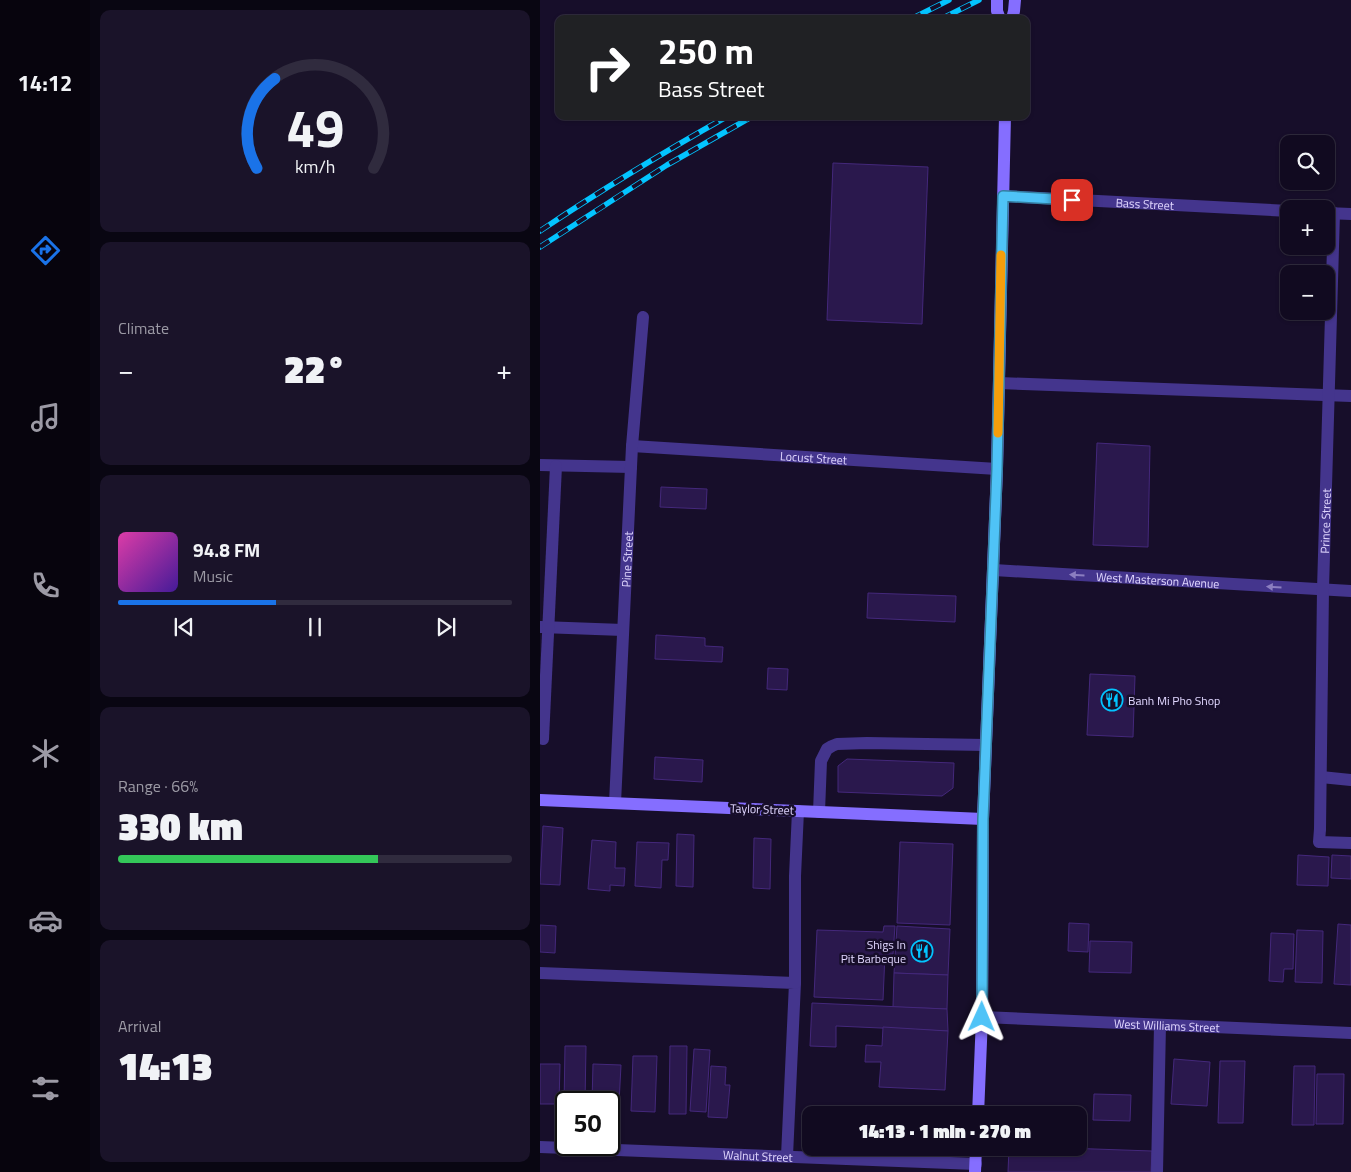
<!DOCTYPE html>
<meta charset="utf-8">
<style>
body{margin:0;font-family:"Titillium Web",sans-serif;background:#1a1329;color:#f1f3f6;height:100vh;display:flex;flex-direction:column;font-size:19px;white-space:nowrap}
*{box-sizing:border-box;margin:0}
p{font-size:16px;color:#9c9aa5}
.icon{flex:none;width:28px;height:28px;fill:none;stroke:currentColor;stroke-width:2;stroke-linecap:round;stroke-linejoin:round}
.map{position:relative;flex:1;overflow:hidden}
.drawer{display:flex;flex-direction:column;gap:10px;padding:10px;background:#090612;width:450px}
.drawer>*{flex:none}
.hud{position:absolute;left:15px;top:15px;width:475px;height:105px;border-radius:10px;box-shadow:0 1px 4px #0004,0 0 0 1px #302b3e;background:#202124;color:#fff;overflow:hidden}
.fabs{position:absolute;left:740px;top:135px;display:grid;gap:10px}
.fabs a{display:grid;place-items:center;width:55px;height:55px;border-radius:10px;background:#110a20;box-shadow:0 1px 4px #0004,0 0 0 1px #302b3e;font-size:25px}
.speed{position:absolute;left:15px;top:1091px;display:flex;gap:10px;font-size:25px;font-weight:700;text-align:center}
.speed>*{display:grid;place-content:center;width:65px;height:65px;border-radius:50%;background:#110a20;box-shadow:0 1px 4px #0004,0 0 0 1px #302b3e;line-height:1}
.speed .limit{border:2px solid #111;border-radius:8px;background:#fff;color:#111}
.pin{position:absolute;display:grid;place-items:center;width:42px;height:42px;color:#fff;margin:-21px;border-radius:10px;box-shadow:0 2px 8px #0006}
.me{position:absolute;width:55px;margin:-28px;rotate:1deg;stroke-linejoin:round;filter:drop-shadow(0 0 4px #0008)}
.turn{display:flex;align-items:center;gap:18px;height:105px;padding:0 20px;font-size:22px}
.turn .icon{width:65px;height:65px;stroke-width:2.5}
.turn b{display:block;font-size:35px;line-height:42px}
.big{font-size:38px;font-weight:800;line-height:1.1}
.drawer .widget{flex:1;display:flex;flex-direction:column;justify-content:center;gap:8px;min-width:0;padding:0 18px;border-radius:10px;background:#1a1329}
.drawer .dial{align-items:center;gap:0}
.dial svg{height:130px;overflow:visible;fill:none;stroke:#302b3e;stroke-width:7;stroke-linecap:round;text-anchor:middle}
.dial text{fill:#f1f3f6;stroke:none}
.song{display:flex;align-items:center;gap:15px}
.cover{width:60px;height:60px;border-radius:8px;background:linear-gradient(135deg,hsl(320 70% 55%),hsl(260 70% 35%))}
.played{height:5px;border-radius:2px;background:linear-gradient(90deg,#1a73e8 40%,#302b3e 40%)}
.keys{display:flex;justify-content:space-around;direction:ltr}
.heat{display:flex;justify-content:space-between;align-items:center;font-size:28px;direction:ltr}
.charge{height:8px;border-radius:4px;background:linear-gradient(90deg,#34c759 66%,#302b3e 0)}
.trip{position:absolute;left:262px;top:1106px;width:285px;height:50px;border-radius:10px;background:#110a20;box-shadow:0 1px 4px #0004,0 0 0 1px #302b3e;font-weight:800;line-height:50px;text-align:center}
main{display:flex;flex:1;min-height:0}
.dock{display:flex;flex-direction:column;width:90px;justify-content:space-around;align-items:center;background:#07040d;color:#9c9aa5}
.dock .icon{width:35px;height:35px}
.dock .active{color:#1a73e8}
.dock b{font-size:22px;color:#f1f3f6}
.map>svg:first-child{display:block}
</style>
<main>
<nav class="dock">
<b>14:12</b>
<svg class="icon active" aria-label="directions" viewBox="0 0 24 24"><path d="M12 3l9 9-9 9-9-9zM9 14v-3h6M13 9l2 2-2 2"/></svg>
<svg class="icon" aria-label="music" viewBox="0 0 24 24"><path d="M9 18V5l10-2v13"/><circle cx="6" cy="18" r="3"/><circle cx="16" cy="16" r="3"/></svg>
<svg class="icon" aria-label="phone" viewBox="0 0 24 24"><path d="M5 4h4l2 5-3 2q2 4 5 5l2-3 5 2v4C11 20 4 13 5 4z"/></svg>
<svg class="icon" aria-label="climate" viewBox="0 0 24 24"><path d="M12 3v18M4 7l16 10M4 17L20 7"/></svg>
<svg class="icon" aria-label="car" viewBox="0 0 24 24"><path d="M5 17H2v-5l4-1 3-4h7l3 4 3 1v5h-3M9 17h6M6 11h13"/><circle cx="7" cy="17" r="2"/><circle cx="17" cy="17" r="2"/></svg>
<svg class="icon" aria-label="filters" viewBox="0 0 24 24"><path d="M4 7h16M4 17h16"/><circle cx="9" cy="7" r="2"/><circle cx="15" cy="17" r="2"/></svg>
</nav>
<section class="drawer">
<div class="widget dial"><svg viewBox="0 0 100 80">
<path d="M14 69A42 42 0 1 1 86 69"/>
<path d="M14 69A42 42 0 0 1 25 14" stroke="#1a73e8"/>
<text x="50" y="56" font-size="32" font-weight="700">49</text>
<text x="50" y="72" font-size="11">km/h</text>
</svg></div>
<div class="widget"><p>Climate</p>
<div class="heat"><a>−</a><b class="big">22°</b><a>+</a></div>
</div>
<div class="widget">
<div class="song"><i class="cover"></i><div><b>94.8 FM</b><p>Music</p></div></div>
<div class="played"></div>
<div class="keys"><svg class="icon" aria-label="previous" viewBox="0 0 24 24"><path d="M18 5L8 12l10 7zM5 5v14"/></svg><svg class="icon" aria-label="pause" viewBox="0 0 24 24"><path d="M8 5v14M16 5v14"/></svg><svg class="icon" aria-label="next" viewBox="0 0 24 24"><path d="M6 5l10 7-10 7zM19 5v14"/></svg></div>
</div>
<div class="widget"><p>Range · 66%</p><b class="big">330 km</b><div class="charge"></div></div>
<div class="widget"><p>Arrival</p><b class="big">14:13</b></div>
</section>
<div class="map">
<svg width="811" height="1172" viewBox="0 0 811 1172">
<rect width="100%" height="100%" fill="#170e2a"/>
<!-- building -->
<g fill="#2a184d" stroke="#44287b">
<polygon points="293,163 388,167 382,324 287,320"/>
<polygon points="557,443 610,446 608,547 553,545"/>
<polygon points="121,487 167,489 166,509 120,507"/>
<polygon points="328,593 416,596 415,622 327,618"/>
<polygon points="116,635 165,638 165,646 183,647 182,662 115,659"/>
<polygon points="228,668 248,669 247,690 227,689"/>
<polygon points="550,674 595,676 593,737 547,735"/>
<polygon points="115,757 163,760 162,782 114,779"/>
<polygon points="307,759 414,763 413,788 402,796 298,792 298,766"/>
<polygon points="3,826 23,828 20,885 0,884"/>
<polygon points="137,834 154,835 153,887 136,886"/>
<polygon points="214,838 231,839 230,889 213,888"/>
<polygon points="52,840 76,842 75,868 85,868 84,886 70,885 70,891 48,889"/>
<polygon points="97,842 129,843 128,860 122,860 121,888 95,886"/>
<polygon points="360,842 413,844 410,925 357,923"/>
<polygon points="758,855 789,857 788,886 757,885"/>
<polygon points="792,855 811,856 811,879 791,878"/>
<polygon points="529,923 549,924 548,952 528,951"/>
<polygon points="798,924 811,925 811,985 794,984"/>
<polygon points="0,925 16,926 15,953 0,952"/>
<polygon points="344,926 355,926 353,954 345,954 343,1000 274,997 277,930 343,932"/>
<polygon points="357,926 410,929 408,975 354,973"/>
<polygon points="757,930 783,931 782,983 755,982"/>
<polygon points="731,933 754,934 753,969 744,969 743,982 729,981"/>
<polygon points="550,941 592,942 591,973 549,972"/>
<polygon points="354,973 408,975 407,1009 353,1007"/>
<polygon points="272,1003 407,1009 408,1031 296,1026 296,1047 270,1046"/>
<polygon points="343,1027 408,1031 405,1090 339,1087 341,1062 325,1062 326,1045 342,1046"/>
<polygon points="25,1046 46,1046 45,1102 26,1102 26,1106 24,1106"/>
<polygon points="130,1046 147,1046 146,1114 129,1114"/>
<polygon points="154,1049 170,1050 166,1112 150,1111"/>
<polygon points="93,1056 117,1056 115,1112 91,1111"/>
<polygon points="634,1059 670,1062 667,1106 631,1104"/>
<polygon points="680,1061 705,1061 703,1123 678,1123"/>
<polygon points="0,1064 20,1064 19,1104 0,1104"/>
<polygon points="53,1064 81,1065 79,1103 52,1102"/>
<polygon points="171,1066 186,1067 185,1085 190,1085 187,1118 168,1117"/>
<polygon points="754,1066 775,1066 774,1125 752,1125"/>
<polygon points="777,1074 804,1074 803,1124 776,1124"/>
<polygon points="554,1094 591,1095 590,1121 553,1120"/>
<polygon points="469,1148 526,1148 612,1151 611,1172 468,1172"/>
</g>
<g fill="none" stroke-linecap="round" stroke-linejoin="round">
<!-- lane -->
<g stroke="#44358d" stroke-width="12">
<polyline points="459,383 811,396"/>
<polyline points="0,465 91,467"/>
<polyline points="1,627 83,630"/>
<polyline points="3,739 16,466"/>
<polyline points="781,777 811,780"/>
<polyline points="279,812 281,761 287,749 292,746 297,744 327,743 446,745"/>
<polyline points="780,829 779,842 811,843"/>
<polyline points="0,973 255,983 247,1156"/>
<polyline points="255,983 255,876 258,811"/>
<polyline points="617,1172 620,1025"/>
</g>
<!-- street -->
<g stroke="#44358d" stroke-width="12">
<path id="s1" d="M 463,196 L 749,211"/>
<polyline points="786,213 811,214"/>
<path id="s2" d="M 92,446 L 457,469"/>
<path id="s3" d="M 454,570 L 811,591"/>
<path id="s4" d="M 75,803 L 92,446 L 103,317"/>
<path id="s5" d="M 780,829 L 783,589 L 794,213"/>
<path id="s6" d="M 442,1017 L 811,1033"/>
<path id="s7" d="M 0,1147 L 436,1164"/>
</g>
<!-- secondary -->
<g stroke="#856eff" stroke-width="12">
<polyline points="457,0 457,11 460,19"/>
<polyline points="472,19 474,11 475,0"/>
<polyline points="0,800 443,819"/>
<polyline points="438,1115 442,1017 443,819 457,469 465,116"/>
<polyline points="435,1172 436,1148"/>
</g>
<!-- rail casing -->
<g stroke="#03c4ff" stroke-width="5.5">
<g id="rail">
<polyline points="371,19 409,0"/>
<polyline points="401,19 439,0"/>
<path d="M 0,231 C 61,190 124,152 188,116"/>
<polyline points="0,247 127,165 213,116"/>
</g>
</g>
<!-- rail -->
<use href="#rail" stroke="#170e2a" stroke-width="4" stroke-dasharray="11" stroke-linecap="butt"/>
</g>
<!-- one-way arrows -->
<defs><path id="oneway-solid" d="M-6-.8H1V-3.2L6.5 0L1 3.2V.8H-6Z" transform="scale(1.25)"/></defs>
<g fill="#8b7ec0">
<use href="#oneway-solid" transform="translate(537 575) rotate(-177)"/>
<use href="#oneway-solid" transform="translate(734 587) rotate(-177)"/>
</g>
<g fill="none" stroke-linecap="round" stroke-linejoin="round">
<!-- route casing -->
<g stroke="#337fa1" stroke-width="12">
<polyline id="route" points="442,1017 443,819 457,469 463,196 532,200"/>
</g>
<!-- route -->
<use href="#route" stroke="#4fc3f7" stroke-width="9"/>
<!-- slow -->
<polyline stroke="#f59e0b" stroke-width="9" points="458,433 461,255"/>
</g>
<!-- icons -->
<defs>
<g id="restaurant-ring" transform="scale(1.125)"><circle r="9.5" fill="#170e2a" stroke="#03c4ff" stroke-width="1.5"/><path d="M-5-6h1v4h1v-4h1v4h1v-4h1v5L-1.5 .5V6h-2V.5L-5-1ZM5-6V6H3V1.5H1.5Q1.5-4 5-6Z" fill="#03c4ff"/></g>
</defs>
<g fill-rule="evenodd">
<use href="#restaurant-ring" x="572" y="700"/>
<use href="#restaurant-ring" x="382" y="951"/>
</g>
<g text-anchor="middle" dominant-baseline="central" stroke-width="5" stroke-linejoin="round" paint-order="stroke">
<!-- street labels -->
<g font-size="12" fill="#e1d7ff" stroke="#170e2a">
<text stroke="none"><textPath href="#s1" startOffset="142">Bass Street</textPath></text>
<text stroke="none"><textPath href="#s2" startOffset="182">Locust Street</textPath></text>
<text stroke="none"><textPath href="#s5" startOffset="308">Prince Street</textPath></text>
<text stroke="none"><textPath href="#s4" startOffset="244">Pine Street</textPath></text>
<text stroke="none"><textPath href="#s3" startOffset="164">West Masterson Avenue</textPath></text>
<text transform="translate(222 809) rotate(2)">Taylor Street</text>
<text stroke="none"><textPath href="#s6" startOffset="185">West Williams Street</textPath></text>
<text stroke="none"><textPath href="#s7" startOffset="218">Walnut Street</textPath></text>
</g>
<!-- poi labels -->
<g font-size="12" fill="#e1d7ff" stroke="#170e2a" text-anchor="start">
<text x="588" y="700">Banh Mi Pho Shop</text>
<text x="366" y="944" text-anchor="end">Shigs In<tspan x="366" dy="14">Pit Barbeque</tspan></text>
</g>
</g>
</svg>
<div class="fabs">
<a><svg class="icon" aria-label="search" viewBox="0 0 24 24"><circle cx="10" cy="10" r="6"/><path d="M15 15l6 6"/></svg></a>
<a>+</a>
<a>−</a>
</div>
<div class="speed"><div class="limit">50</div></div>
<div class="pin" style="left:532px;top:200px;background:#d93025"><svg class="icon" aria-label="arrive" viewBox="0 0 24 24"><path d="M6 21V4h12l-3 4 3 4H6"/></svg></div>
<svg class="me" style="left:442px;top:1017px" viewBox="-20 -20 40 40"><path d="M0-17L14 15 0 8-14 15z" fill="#4fc3f7" stroke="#fff" stroke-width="4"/></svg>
<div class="trip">14:13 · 1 min · 270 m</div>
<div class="hud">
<div class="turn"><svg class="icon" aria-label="right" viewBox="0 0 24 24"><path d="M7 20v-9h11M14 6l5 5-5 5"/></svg><div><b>250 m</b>Bass Street</div></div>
</div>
</div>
</main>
